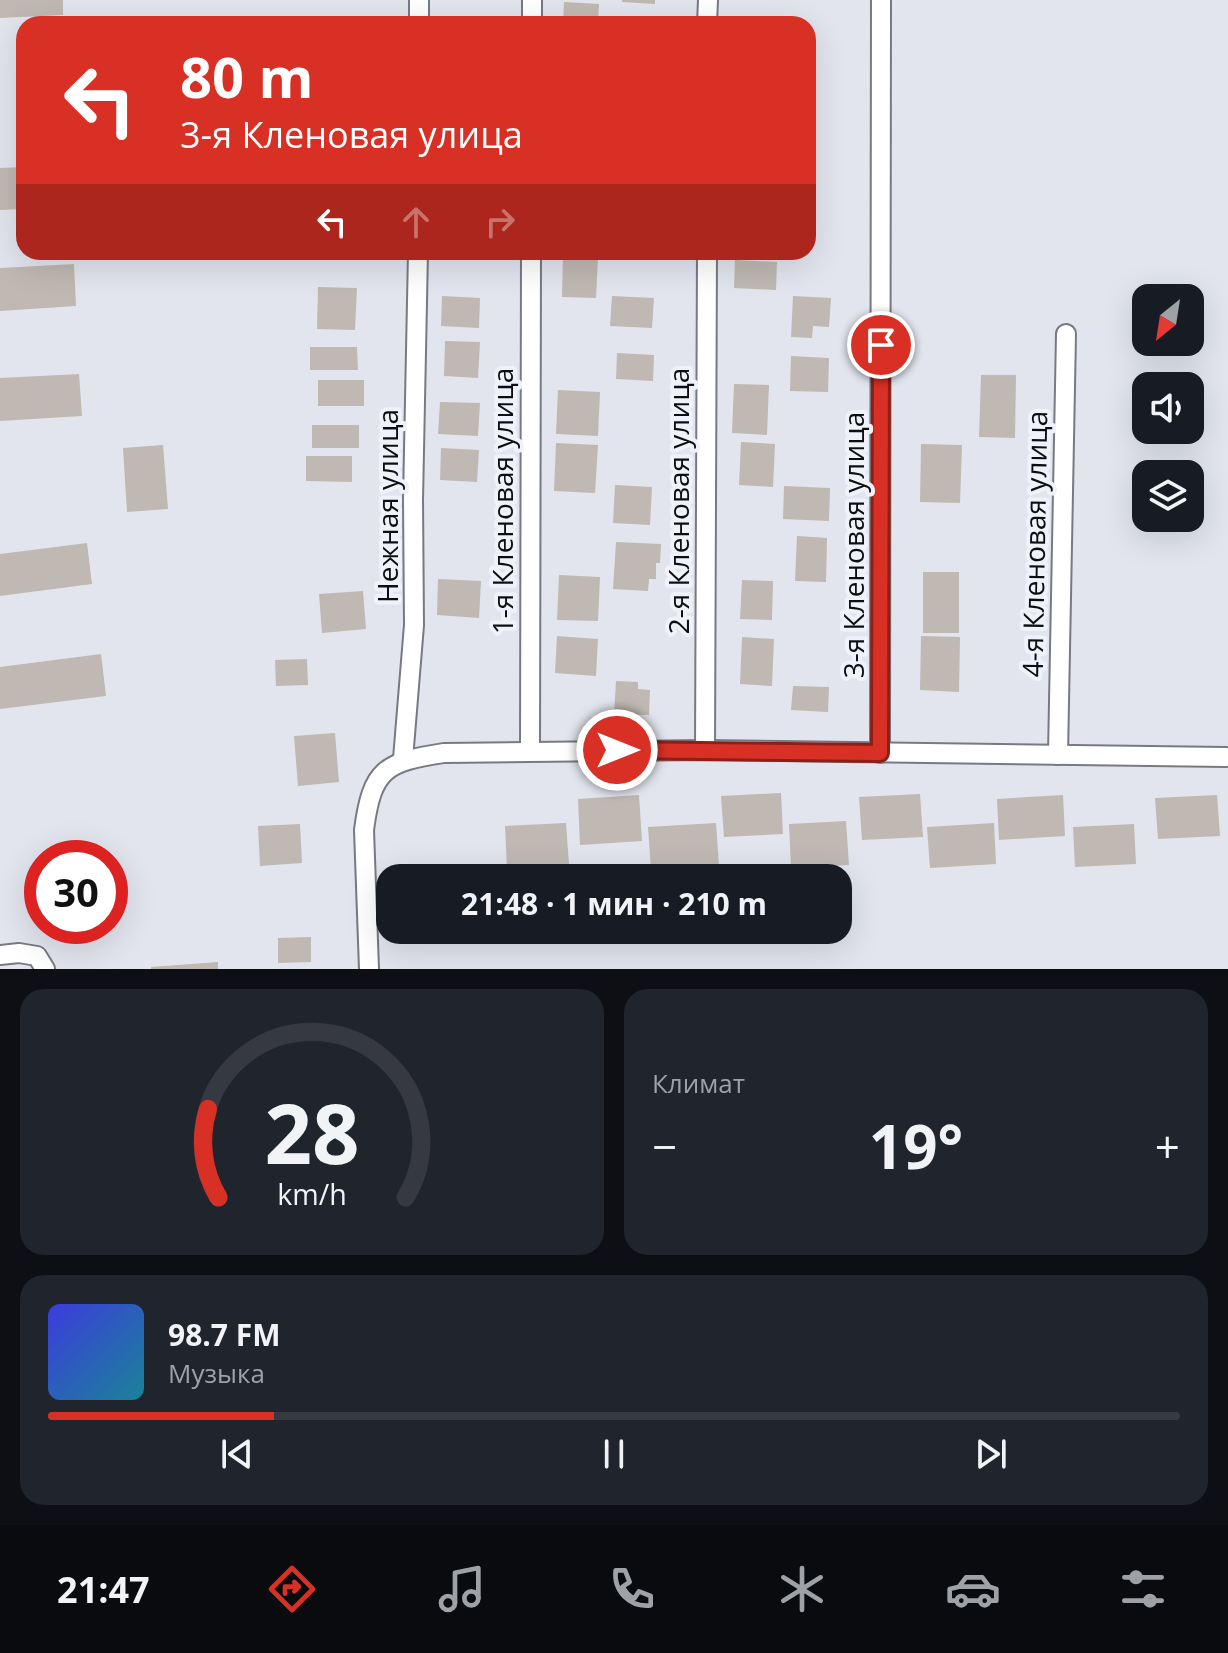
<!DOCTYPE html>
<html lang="ru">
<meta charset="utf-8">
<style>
body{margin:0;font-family:"Open Sans",sans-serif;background:#20242c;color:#f1f3f6;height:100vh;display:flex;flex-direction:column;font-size:30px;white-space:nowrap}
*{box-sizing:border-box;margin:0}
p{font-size:26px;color:#9ea1a6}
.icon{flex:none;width:44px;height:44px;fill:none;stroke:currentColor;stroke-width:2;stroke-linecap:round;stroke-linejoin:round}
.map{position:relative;height:969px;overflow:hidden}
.side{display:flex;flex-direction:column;gap:20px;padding:20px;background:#0d0f14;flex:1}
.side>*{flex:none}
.top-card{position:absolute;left:16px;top:16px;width:800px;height:244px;border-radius:24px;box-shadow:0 8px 32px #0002;background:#d93025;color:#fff;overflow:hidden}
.needle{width:52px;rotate:210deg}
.controls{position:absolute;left:1132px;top:284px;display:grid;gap:16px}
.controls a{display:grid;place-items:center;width:72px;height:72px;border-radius:16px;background:#171b24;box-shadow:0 8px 32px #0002;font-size:40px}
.speed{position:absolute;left:24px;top:840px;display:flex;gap:16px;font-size:40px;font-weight:700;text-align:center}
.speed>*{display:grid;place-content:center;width:104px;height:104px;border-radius:50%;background:#171b24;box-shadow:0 8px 32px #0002;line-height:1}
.speed .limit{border:12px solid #d22;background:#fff;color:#111}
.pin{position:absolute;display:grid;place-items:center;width:68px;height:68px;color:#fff;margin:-34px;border:4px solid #fff;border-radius:50%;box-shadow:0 2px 8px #0007}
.me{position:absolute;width:88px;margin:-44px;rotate:90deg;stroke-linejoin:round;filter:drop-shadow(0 0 6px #0008)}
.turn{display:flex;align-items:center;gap:28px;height:168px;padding:0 32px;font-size:36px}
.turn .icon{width:104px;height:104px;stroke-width:2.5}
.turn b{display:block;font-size:56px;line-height:68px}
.lanes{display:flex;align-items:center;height:76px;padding:0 32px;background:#0003;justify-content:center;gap:40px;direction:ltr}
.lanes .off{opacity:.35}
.big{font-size:60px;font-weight:700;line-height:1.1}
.side .tile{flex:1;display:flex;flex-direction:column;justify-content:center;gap:12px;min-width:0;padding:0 28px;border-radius:24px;background:#20242c}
.side .dial{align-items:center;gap:0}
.dial svg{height:208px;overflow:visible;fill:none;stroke:#363941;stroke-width:7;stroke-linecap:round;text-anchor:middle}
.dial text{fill:#f1f3f6;stroke:none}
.song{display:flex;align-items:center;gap:24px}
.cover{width:96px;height:96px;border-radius:12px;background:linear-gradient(135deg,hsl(240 70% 55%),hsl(190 70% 35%))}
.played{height:8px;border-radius:4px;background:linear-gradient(90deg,#d93025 20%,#363941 20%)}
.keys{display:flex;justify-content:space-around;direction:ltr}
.heat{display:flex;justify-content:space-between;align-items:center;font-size:44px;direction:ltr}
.side .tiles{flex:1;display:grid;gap:20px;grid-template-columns:1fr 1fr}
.tile:last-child{grid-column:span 2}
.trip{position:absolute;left:376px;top:864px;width:476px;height:80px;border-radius:24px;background:#171b24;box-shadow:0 8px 32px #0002;font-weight:700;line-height:80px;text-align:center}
.tab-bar{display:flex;height:128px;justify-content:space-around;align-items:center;background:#090b0e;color:#9ea1a6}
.tab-bar .icon{width:56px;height:56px}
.tab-bar .on{color:#d93025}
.tab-bar b{font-size:36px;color:#f1f3f6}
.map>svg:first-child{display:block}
</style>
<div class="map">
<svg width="1228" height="969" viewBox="0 0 1228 969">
<rect width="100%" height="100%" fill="#e2e5ee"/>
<!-- building -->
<g fill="#c0b8b2">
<polygon points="0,0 63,0 63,15 0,18"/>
<polygon points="622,0 655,0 655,4 622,2"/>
<polygon points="564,2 599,4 598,24 563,24"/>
<polygon points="24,167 24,209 0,210 0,168"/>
<polygon points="563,256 598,258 596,298 562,297"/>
<polygon points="735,260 777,262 776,290 734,288"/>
<polygon points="74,264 76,306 0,311 0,268"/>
<polygon points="318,287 357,288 355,330 317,329"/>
<polygon points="442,296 480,298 479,328 441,326"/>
<polygon points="612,296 654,298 652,328 610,326"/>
<polygon points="793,296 831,298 829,327 813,326 812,338 791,337"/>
<polygon points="445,341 480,342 478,378 444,376"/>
<polygon points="310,347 357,347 358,370 310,370"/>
<polygon points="617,353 654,355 653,381 616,379"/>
<polygon points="791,356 829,358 828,392 790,391"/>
<polygon points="79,374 82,416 0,421 0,378"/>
<polygon points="981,375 1016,375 1015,438 979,437"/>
<rect x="318" y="380" width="46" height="26"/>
<polygon points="734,384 769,385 767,435 732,433"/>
<polygon points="558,390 600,392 598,436 556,434"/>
<polygon points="440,402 480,403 478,436 438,434"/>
<rect x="312" y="425" width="47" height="23"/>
<polygon points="741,442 775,444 773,487 739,485"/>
<polygon points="556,443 598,445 595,493 554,491"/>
<polygon points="921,444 962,445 960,503 920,502"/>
<polygon points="163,445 168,509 127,512 123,448"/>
<polygon points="441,448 479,450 477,482 440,480"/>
<polygon points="306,456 352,456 352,482 306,481"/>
<polygon points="615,485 652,487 650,525 613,523"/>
<polygon points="784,486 830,488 829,521 783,519"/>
<polygon points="797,536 827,538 826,582 795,581"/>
<polygon points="616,542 661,544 660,563 656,563 656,579 649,579 648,591 613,589"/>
<polygon points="87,543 92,584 0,596 0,554"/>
<rect x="923" y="572" width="36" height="61"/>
<polygon points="559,575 600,577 598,621 557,620"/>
<polygon points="438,579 481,581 479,618 437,615"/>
<polygon points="742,580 773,581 772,620 740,619"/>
<polygon points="363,591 366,629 322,633 319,594"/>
<polygon points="557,636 598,639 596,676 555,673"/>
<polygon points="921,636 960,637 959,692 920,690"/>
<polygon points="742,637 774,639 772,686 740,684"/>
<polygon points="101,654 106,696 0,709 0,667"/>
<polygon points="307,659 308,685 276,686 275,660"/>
<polygon points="616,681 638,682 638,689 650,690 649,715 614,714"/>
<polygon points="793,686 829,687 828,712 791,710"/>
<polygon points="335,733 339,782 298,786 294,736"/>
<polygon points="781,793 783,834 724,837 721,796"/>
<polygon points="920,794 923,837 862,840 859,797"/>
<polygon points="639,795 642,841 580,845 578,799"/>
<polygon points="1063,795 1065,836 999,840 997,799"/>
<polygon points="1217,795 1220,836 1158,839 1155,798"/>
<polygon points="846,821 849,865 791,868 789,824"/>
<polygon points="566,823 569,865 507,869 505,826"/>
<polygon points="716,823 719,866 651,870 648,827"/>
<polygon points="994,823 996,864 930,868 927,827"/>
<polygon points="300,824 302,863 260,866 258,826"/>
<polygon points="1134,824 1136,864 1075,867 1073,827"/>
<polygon points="311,937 311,962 278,963 278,938"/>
<polygon points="218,962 218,969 151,969 151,967"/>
</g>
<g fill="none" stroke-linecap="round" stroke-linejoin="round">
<!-- minor casing -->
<g stroke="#787a83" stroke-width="22">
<g id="minor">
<polyline points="419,0 419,24"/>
<polyline points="532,24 532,0"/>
<polyline points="707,24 708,0"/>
<polyline points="705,750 707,252"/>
<polyline points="530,751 531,252"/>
<polyline points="880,753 881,0"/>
<polyline points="1058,755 1066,334"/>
<polyline points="403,759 414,625 413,500 418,252"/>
<polyline points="0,955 19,953 37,956 45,969"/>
<path d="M 369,969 L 364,830 C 372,769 385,762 444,753 L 705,750 L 1226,757"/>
</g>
</g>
<!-- minor -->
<use href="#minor" stroke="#fff" stroke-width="18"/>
</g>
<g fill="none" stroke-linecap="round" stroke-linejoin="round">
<!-- route casing -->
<g stroke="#8d1f18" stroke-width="20">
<polyline id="route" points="617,750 880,753 881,345"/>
</g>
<!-- route -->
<use href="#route" stroke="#d93025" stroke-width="14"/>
</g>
<g text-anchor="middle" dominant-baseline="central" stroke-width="8" stroke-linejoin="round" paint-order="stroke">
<!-- street labels -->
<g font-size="28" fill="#0e0e11" stroke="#eff2fb">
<text transform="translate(502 501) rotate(-90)">1-я Кленовая улица</text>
<text transform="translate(678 501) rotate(-90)">2-я Кленовая улица</text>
<text transform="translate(387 506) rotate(-90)">Нежная улица</text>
<text transform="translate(1034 544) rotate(-89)">4-я Кленовая улица</text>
<text transform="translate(853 545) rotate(-90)">3-я Кленовая улица</text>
</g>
</g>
</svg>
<div class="controls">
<a><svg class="needle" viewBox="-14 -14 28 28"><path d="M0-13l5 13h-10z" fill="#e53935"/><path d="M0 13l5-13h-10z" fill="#9ea1a6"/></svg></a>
<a><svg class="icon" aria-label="sound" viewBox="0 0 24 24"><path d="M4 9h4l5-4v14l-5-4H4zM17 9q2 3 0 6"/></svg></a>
<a><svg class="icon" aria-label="layers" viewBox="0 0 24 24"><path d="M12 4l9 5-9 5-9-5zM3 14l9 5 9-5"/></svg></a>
</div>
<div class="speed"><div class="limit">30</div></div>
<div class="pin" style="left:881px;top:345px;background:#d93025"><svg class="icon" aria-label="arrive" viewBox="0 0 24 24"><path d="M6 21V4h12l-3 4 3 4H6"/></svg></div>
<svg class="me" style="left:617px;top:750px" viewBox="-20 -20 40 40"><circle r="17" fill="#d93025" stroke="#fff" stroke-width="3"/><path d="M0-11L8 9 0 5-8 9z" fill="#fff"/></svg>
<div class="trip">21:48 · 1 мин · 210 m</div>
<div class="top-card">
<div class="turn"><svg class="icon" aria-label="left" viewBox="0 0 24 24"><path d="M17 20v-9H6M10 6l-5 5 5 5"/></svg><div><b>80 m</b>3-я Кленовая улица</div></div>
<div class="lanes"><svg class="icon" aria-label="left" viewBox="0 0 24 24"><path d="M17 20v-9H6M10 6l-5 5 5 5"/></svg><svg class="icon off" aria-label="ahead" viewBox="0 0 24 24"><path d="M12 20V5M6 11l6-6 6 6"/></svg><svg class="icon off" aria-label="right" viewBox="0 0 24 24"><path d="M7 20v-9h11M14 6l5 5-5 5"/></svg></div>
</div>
</div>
<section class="side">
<div class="tiles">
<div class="tile dial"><svg viewBox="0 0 100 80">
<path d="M14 69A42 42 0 1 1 86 69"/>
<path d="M14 69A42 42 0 0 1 10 35" stroke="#d93025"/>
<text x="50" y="56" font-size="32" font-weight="700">28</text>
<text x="50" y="72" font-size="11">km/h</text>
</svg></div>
<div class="tile"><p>Климат</p>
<div class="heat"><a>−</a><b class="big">19°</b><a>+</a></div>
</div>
<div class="tile">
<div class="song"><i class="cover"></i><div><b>98.7 FM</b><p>Музыка</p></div></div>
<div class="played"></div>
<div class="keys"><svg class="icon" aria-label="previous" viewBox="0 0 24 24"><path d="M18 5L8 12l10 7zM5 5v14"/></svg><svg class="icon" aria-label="pause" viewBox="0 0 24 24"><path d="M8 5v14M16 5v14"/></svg><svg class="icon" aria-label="next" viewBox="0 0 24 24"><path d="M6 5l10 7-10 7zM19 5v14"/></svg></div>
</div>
</div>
</section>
<nav class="tab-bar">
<b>21:47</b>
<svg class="icon on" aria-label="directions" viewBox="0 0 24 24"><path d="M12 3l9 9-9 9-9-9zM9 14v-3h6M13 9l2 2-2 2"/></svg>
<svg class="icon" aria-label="music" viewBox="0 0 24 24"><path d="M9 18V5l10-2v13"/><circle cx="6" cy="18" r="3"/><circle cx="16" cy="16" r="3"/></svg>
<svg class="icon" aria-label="phone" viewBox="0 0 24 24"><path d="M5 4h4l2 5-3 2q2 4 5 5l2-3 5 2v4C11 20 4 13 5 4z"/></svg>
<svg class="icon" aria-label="climate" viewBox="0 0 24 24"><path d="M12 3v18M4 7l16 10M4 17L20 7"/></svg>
<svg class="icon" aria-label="car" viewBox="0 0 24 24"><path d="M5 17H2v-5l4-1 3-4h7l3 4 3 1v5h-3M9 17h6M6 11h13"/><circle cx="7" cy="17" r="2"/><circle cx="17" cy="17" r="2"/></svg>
<svg class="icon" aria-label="filters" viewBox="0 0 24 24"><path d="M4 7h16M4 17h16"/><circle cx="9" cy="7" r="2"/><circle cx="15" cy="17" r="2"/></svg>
</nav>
